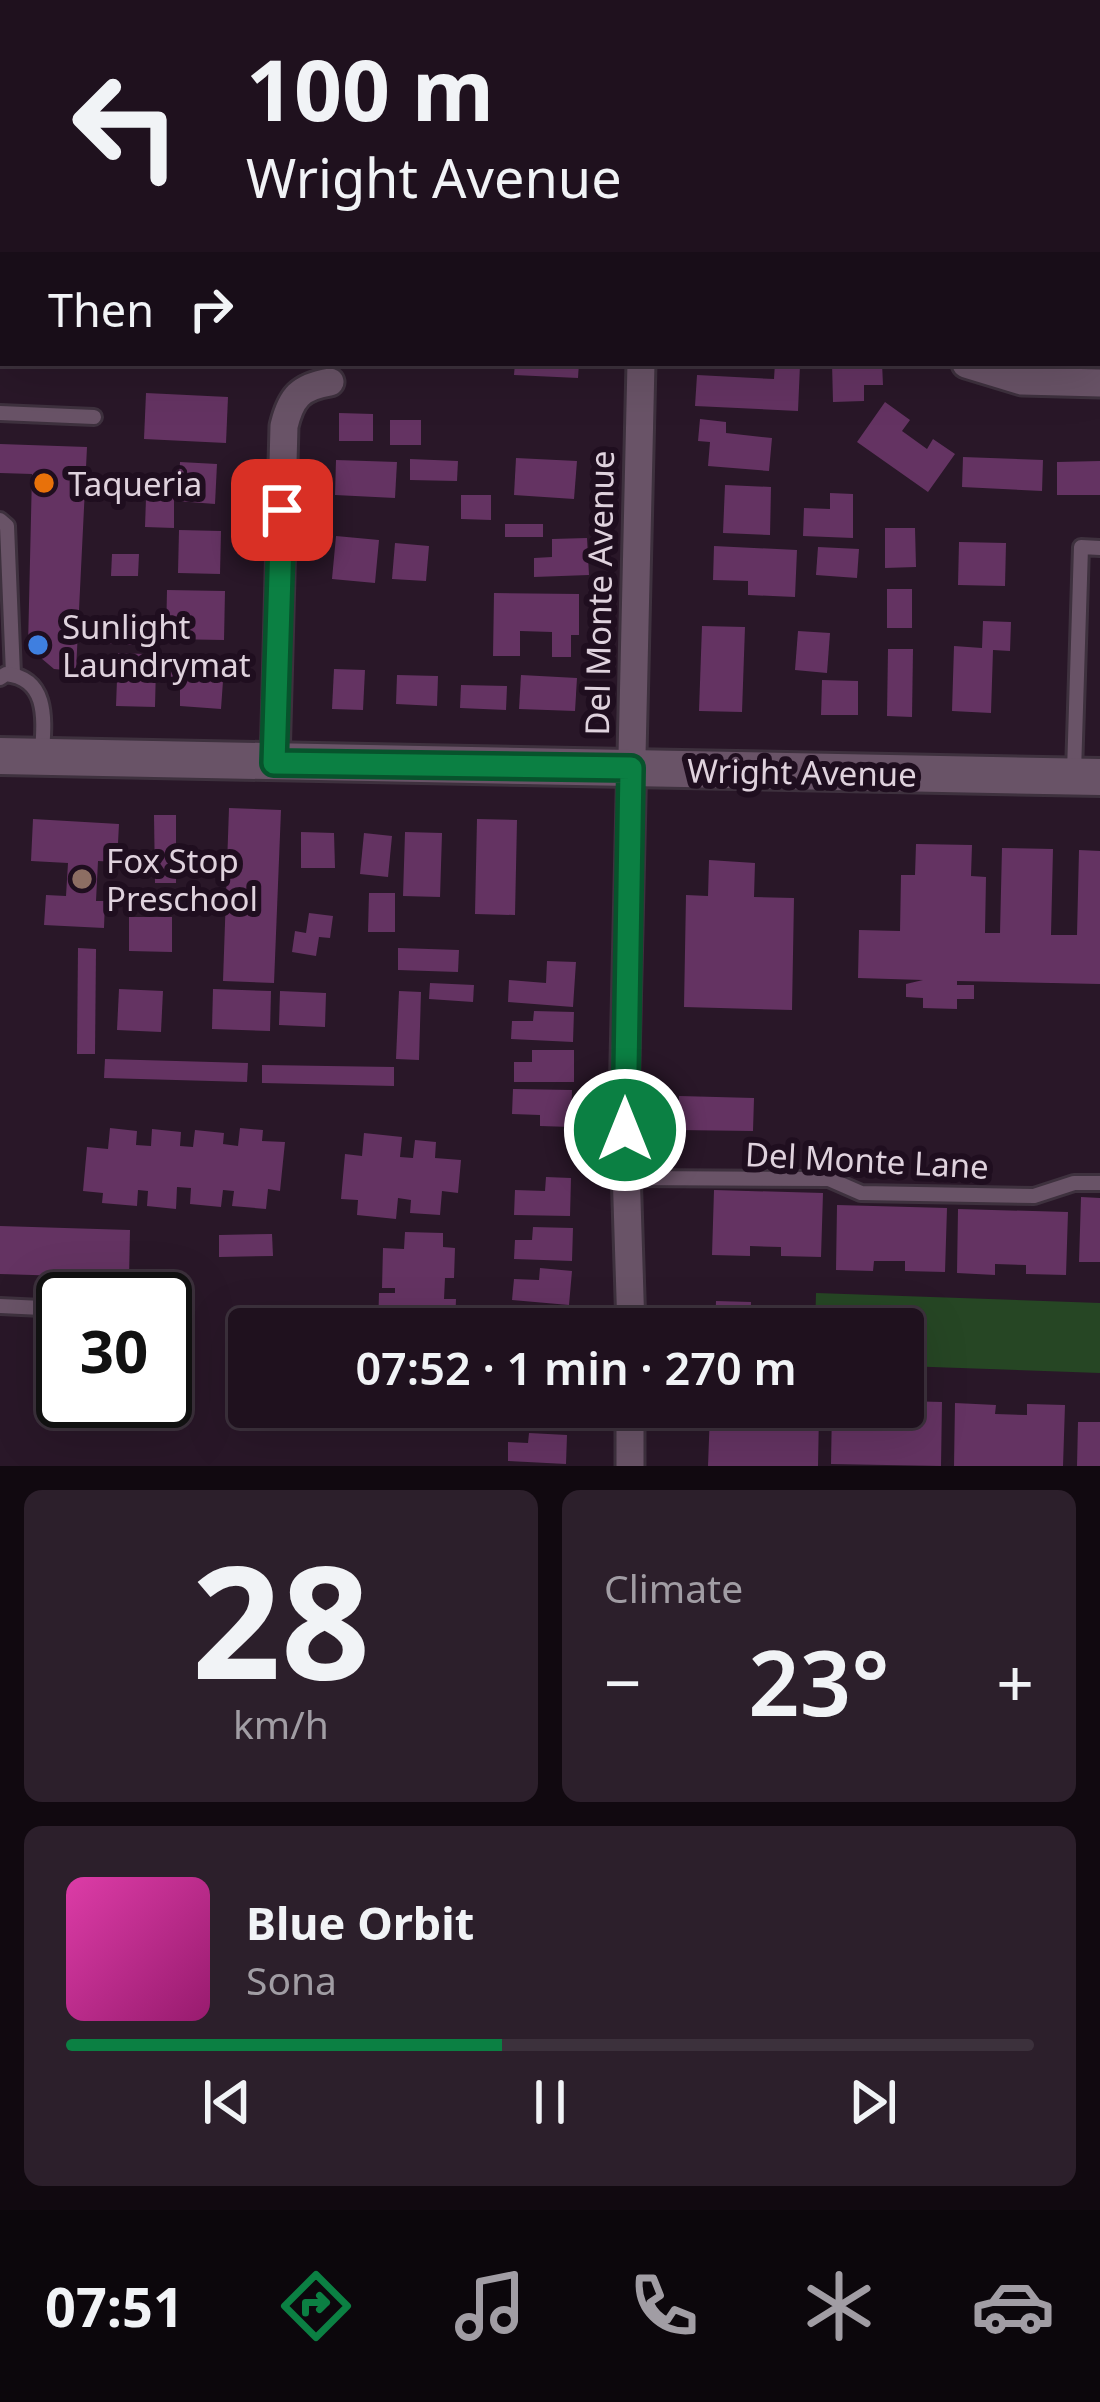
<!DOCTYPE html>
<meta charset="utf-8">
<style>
body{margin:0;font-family:"Noto Sans",sans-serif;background:#2c1f2b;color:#f1f3f6;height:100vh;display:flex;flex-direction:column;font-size:45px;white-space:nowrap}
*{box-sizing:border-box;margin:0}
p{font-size:39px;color:#a19da4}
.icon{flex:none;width:66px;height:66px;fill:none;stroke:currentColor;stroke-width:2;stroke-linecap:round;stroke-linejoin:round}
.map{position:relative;height:1466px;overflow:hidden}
.drawer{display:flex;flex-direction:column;gap:24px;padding:24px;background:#110910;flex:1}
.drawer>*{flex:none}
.guide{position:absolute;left:0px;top:0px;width:1101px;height:366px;box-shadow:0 12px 48px #0002,0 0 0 3px #3c313c;background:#1f111e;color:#f1f3f6;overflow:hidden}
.speed{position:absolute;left:36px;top:1272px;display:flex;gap:24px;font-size:60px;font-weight:700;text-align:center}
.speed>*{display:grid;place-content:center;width:156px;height:156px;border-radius:50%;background:#1f111e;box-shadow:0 12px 48px #0002,0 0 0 3px #3c313c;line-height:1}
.speed .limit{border:6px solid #111;border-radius:18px;background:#fff;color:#111}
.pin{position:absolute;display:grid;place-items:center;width:102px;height:102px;color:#fff;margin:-51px;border-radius:24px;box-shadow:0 6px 18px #0006}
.me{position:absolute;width:132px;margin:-66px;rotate:0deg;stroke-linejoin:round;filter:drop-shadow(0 0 9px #0008)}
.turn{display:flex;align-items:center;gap:42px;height:252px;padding:0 48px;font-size:54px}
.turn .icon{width:156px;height:156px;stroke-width:2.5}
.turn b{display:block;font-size:84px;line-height:102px}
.then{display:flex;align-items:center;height:114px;padding:0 48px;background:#0003;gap:24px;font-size:45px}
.big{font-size:90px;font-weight:600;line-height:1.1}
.drawer .tile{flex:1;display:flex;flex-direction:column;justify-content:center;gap:18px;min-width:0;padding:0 42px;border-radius:18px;background:#2c1f2b}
.drawer .dial{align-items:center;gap:0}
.dial b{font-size:156px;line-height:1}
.song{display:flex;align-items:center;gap:36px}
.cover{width:144px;height:144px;border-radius:18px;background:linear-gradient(135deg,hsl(320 70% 55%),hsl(320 70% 35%))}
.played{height:12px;border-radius:6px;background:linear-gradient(90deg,#0b8043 45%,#3c313c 45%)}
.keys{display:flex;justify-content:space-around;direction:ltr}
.heat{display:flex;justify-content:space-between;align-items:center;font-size:66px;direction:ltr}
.drawer .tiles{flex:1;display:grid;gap:24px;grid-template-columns:1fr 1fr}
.tile:last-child{grid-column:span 2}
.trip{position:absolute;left:228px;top:1308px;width:696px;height:120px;border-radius:12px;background:#1f111e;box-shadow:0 12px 48px #0002,0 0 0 3px #3c313c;font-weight:600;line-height:120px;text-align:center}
.tab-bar{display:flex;height:192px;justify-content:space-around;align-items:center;background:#0c070c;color:#a19da4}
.tab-bar .icon{width:84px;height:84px}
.tab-bar .on{color:#0b8043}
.tab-bar b{font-size:54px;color:#f1f3f6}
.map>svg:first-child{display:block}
</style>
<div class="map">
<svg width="1100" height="1466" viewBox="0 0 1100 1466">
<rect width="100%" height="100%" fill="#291728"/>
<!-- green -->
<polygon fill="#264624" points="816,1293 1100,1303 1100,1373 903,1366 903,1329 815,1329"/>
<!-- building -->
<g fill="#643362">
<polygon points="515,363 579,363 578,378 514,375"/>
<polygon points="775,363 800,365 798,411 695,406 697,375 774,379"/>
<polygon points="832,363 882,363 883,385 864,385 864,401 833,402"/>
<polygon points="146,393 228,397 226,443 144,439"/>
<polygon points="885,402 910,420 902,431 927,449 933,439 955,454 928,492 857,442"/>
<polygon points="339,413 373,414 373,441 339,441"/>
<polygon points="700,419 726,422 726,433 772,438 769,471 708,466 710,442 698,441"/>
<rect x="390" y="420" width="31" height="25"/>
<polygon points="0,444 87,447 76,671 54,669 28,647 32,474 0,473"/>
<polygon points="963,457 1043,460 1042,491 962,487"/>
<polygon points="516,458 577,461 574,499 514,495"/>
<polygon points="410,459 458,461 457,481 410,480"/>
<polygon points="336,460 397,462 395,498 335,495"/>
<polygon points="1100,461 1100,495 1057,495 1057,462"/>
<polygon points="180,462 217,464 215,504 177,501"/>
<polygon points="725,485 771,487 770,535 723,533"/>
<polygon points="830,493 853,494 853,538 803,536 804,508 830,509"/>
<polygon points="461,495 491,495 491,520 461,519"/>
<polygon points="146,498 174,498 174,528 145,527"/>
<rect x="505" y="524" width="38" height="13"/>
<polygon points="885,528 915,528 916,567 885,568"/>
<polygon points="179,530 221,531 220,574 178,573"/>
<polygon points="336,536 379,540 375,583 332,579"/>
<polygon points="587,538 589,575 534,577 534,558 552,557 552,539"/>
<polygon points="959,542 1006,543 1005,586 958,585"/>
<polygon points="395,543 429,546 426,581 392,579"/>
<polygon points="714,546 797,550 795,597 748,595 748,581 713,580"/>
<polygon points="818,547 859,549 857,578 816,575"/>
<polygon points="112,554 139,554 138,576 111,576"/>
<rect x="887" y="589" width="25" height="39"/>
<polygon points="167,590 225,591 224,640 166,639"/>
<polygon points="494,593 579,594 579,635 571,635 571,657 552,657 552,632 520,631 520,656 493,656"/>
<polygon points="109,620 137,622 136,645 107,643"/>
<polygon points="983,621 1011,622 1010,651 993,650 991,713 952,711 954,646 982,648"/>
<polygon points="702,626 745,627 742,712 699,711"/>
<polygon points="798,631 830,633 827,673 795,670"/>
<polygon points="888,649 913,649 912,717 887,716"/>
<polygon points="118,653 145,654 144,665 156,666 155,707 116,706"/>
<polygon points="171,663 224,667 221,709 180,706 180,690 170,689"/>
<polygon points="334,669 365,670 363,710 332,709"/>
<polygon points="397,675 438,676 437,706 396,704"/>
<polygon points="521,675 577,678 575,711 519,709"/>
<polygon points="822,680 858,681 858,715 821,715"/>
<polygon points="461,685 507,686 506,710 460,708"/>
<polygon points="229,808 281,810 274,983 223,981"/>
<polygon points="154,815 176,815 176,883 155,883"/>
<polygon points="33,819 119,824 117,862 98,861 96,901 105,901 104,928 44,925 46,895 66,896 68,863 31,861"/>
<polygon points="477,819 517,820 515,915 475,914"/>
<polygon points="301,832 334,833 335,868 301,868"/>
<polygon points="405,832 442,833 440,897 403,896"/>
<polygon points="364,833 392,836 388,877 360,874"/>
<polygon points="916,844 972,845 971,876 986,877 985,933 1000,933 1002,848 1053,849 1051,935 1077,935 1079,850 1100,851 1100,984 957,981 957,985 974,985 974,999 957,999 957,1009 923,1008 923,998 906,997 906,984 923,980 858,978 859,930 900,931 901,875 915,875"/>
<polygon points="709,860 755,863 754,897 794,898 792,1010 684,1007 686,895 708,896"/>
<polygon points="369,893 395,893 395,932 368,932"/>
<polygon points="309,913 333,916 330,938 319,937 316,956 292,952 295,931 306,933"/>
<polygon points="129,917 172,917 172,952 129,951"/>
<polygon points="78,948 96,949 95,1054 77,1054"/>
<polygon points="398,948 459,950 458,972 398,970"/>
<polygon points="547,961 576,962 573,1007 508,1002 509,980 546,983"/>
<polygon points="430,983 474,985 473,1002 429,999"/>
<polygon points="119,989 163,991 161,1032 117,1030"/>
<polygon points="213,989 271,991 270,1031 212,1029"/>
<polygon points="280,991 326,993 325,1027 279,1025"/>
<polygon points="399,991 421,992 419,1060 396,1059"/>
<polygon points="534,1011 574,1012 573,1042 511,1039 512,1021 533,1021"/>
<polygon points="532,1050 574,1050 574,1082 514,1082 514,1062 532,1062"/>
<polygon points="105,1059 248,1063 247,1082 104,1078"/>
<polygon points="262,1065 394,1067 394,1086 262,1083"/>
<polygon points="513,1089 572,1090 571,1127 540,1126 540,1115 512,1114"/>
<polygon points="679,1096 754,1098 753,1131 678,1130"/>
<polygon points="110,1128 137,1131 136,1145 151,1146 152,1129 181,1132 180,1146 193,1147 195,1130 224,1133 223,1144 238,1146 240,1128 263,1130 262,1141 285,1142 280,1191 268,1189 266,1209 232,1206 234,1191 223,1190 221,1207 190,1204 191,1188 177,1187 176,1209 147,1206 148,1191 138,1190 137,1206 102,1203 103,1193 83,1191 87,1147 108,1149"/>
<polygon points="364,1133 402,1137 400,1157 413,1158 415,1140 436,1142 435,1158 461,1160 458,1193 442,1191 440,1215 410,1213 411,1200 398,1198 396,1219 357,1215 358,1200 341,1199 345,1154 362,1156"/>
<polygon points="546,1177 571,1178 570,1216 514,1215 515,1190 545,1191"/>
<polygon points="714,1190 823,1193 821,1257 781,1256 781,1247 750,1246 750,1256 712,1255"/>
<polygon points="1081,1197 1100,1198 1100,1262 1079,1262"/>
<polygon points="837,1205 947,1208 945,1272 905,1271 905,1261 874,1261 873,1271 836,1270"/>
<polygon points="958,1209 1068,1212 1066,1275 1026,1274 1026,1265 995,1264 995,1275 957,1273"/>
<polygon points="0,1226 130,1230 129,1278 0,1274"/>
<polygon points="533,1227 573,1228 572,1261 514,1259 515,1240 532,1240"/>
<polygon points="405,1232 443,1233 443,1247 455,1248 454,1278 445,1278 444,1299 456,1299 455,1325 378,1329 379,1293 395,1293 395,1288 382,1288 383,1248 404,1249"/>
<polygon points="272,1234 273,1256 219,1257 219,1235"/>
<polygon points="540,1268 572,1271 569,1305 512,1300 514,1279 539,1280"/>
<polygon points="176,1277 176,1303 165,1303 160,1299 159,1278"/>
<polygon points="716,1301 751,1302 750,1329 715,1329"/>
<polygon points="530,1311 572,1313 571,1329 513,1329 513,1320 530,1321"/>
<polygon points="904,1401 942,1402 941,1466 831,1464 832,1407 904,1412"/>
<polygon points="955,1403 996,1405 995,1414 1027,1415 1027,1404 1065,1405 1063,1466 954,1466"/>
<polygon points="511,1407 566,1407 564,1425 510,1421"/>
<polygon points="710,1412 750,1413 750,1422 781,1423 781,1413 819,1414 818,1466 708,1466"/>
<polygon points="1078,1422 1100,1422 1100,1466 1077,1466"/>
<polygon points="529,1433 567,1435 566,1464 508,1461 508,1442 528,1443"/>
</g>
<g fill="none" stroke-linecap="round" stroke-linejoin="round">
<!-- service casing -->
<g stroke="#3e313e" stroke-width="20">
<g id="service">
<polyline points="0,413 94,417"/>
<polyline points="0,520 7,526 13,674"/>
<path d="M 0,678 L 6,674 C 49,679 44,720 42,754"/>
<polyline points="1074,772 1081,547 1100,548"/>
<polyline points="630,1178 829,1179 861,1193 1034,1196 1074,1183 1100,1183"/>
<polyline points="0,1306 63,1309"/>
</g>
</g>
<!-- minor casing -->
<g stroke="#3e313e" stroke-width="33">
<g id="minor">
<polyline points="650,3 650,0"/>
<polyline points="1098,98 1100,98"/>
<polyline points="0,113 3,113"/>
<polyline points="966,364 1022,381 1100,383"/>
<path d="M 275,763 L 284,426 C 291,397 300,387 330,382"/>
<polyline points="631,1329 624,1104 641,363"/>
<polyline points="630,1466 630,1407"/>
</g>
</g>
<!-- tertiary casing -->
<g stroke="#3e313e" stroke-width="42">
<polyline id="tertiary" points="0,756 1100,777"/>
</g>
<!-- service -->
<use href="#service" stroke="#695367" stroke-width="14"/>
<!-- minor -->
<use href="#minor" stroke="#695367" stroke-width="27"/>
<!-- tertiary -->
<use href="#tertiary" stroke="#695367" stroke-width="36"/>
</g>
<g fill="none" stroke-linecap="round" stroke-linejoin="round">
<!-- route casing -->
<g stroke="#07532c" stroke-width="30">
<polyline id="route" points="282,510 274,763 631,768 625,1130"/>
</g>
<!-- route -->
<use href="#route" stroke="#0b8043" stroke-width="21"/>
</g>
<!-- markers -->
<circle fill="#e8710a" stroke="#1f0e1f" stroke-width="4.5" cx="44" cy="483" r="12"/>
<circle fill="#3f7fe0" stroke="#1f0e1f" stroke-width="4.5" cx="38" cy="645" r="12"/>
<circle fill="#8d6e63" stroke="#1f0e1f" stroke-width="4.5" cx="82" cy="879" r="12"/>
<g text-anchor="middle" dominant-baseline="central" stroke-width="12" stroke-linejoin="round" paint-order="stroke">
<!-- poi labels -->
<g font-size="33" fill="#dfd2dd" stroke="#1f0e1f" text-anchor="start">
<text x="68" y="483">Taqueria</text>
<text x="62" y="626">Sunlight<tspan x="62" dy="38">Laundrymat</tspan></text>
<text x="106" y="860">Fox Stop<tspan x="106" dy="38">Preschool</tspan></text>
</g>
<!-- street labels -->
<g font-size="33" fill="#dfd2dd" stroke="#1f0e1f">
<text transform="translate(599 593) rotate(-89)">Del Monte Avenue</text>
<text transform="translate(802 772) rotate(1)">Wright Avenue</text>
<text transform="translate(867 1160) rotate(3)">Del Monte Lane</text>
</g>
</g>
</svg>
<div class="speed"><div class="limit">30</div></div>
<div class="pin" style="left:282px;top:510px;background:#d93025"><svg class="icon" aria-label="arrive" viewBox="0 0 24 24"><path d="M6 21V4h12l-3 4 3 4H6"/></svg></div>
<svg class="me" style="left:625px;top:1130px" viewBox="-20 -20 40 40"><circle r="17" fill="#0b8043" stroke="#fff" stroke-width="3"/><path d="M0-11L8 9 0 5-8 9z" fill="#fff"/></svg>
<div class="trip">07:52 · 1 min · 270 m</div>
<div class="guide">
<div class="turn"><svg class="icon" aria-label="left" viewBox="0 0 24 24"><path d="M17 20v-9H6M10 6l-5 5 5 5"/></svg><div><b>100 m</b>Wright Avenue</div></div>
<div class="then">Then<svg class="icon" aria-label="right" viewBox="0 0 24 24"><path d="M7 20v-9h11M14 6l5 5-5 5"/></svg></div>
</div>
</div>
<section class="drawer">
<div class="tiles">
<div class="tile dial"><b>28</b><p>km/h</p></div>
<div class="tile"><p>Climate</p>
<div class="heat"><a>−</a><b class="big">23°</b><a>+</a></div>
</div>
<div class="tile">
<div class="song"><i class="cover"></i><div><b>Blue Orbit</b><p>Sona</p></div></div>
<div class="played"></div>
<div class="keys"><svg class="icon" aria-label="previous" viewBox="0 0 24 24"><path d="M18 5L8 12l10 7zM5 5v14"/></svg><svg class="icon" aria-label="pause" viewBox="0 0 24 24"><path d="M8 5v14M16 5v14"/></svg><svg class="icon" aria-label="next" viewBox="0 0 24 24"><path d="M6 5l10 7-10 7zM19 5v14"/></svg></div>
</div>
</div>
</section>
<nav class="tab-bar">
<b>07:51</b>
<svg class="icon on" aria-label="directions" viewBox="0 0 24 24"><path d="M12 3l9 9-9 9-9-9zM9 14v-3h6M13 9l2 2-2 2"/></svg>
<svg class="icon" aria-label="music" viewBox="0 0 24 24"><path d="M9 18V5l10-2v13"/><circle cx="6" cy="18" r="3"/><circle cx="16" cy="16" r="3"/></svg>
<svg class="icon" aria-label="phone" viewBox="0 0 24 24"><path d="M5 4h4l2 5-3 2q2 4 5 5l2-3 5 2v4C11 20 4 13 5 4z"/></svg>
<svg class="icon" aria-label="climate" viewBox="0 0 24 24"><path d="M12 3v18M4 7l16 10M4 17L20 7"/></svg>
<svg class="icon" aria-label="car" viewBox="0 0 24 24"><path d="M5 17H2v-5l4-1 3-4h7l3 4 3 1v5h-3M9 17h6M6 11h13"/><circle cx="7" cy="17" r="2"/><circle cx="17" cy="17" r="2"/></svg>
</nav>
